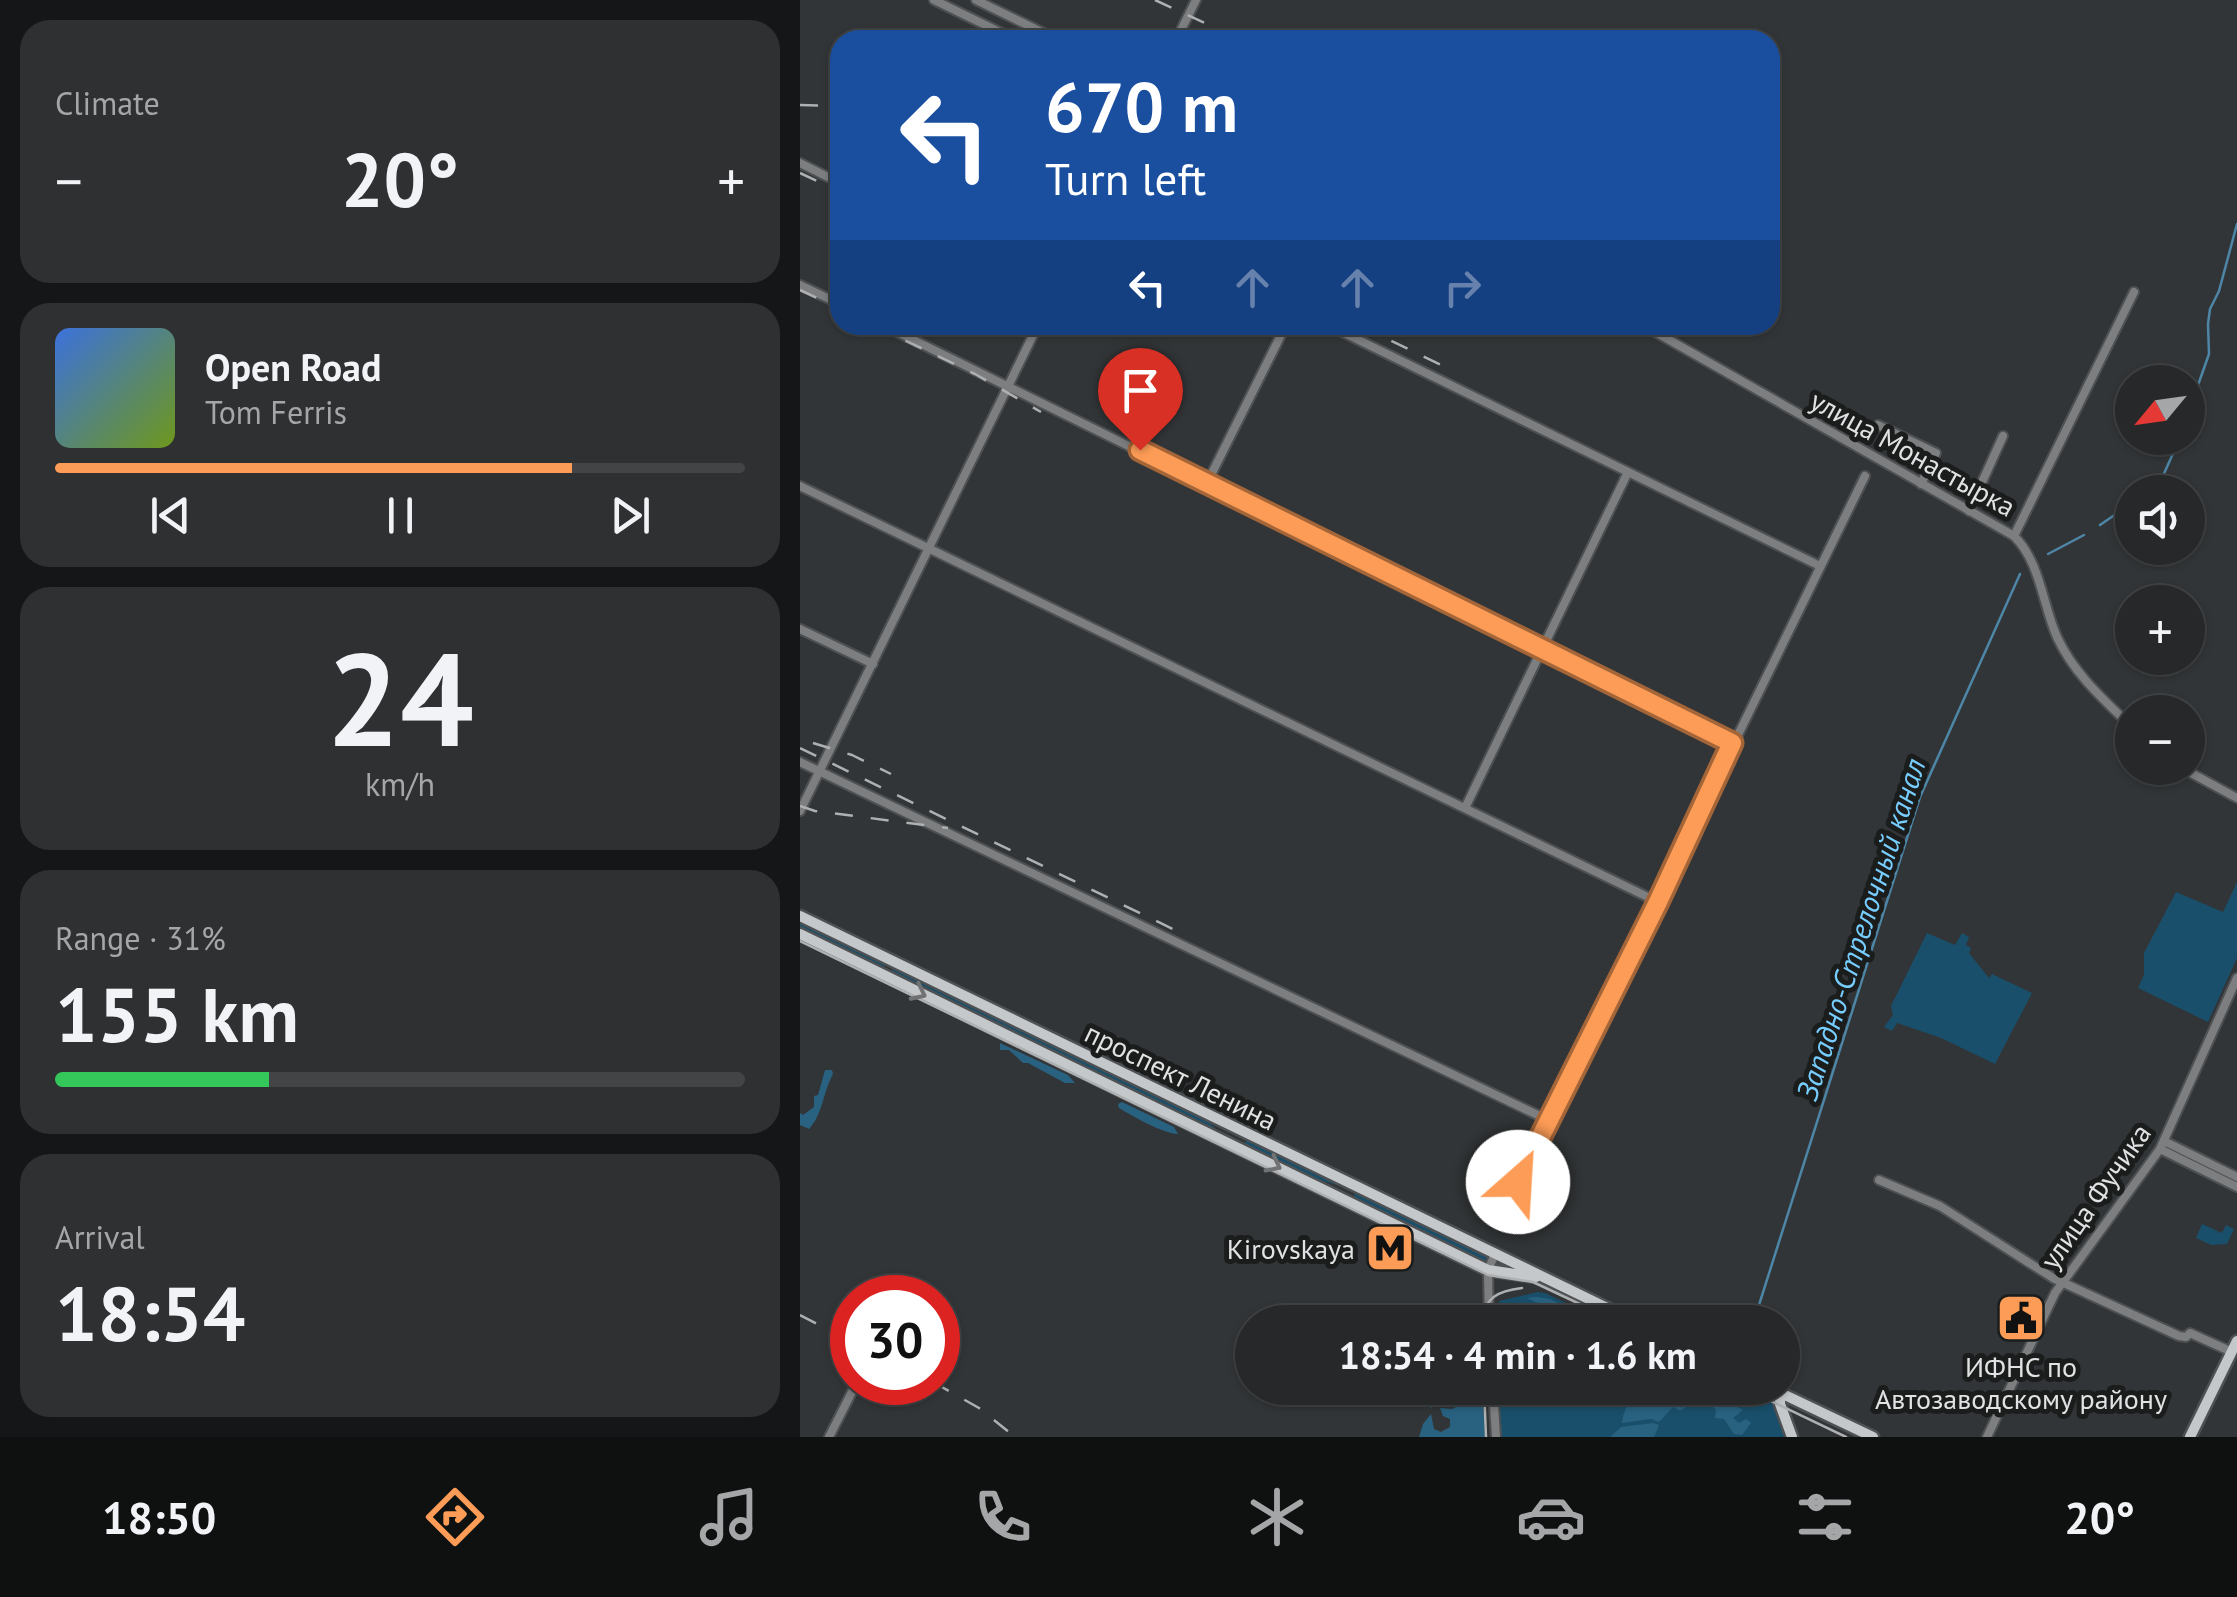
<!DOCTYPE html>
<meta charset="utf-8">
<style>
body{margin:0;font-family:"PT Sans",sans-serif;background:#2e3031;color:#f1f3f6;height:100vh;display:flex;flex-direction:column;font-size:38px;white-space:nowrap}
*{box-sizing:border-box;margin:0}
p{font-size:32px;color:#a4a6a8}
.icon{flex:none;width:55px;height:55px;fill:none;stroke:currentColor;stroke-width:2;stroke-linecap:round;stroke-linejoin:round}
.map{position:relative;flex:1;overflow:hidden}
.drawer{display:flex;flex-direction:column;gap:20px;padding:20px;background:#151617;width:800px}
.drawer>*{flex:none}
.top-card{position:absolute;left:30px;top:30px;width:950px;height:305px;border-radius:30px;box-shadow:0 2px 8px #0004,0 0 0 2px #424446;background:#1a4fa0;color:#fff;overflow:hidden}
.needle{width:65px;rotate:241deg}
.fabs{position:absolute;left:1315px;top:365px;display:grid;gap:20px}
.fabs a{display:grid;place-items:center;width:90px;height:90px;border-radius:50%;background:#262829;box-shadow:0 2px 8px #0004,0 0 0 2px #424446;font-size:50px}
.speed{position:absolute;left:30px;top:1275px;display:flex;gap:20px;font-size:50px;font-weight:700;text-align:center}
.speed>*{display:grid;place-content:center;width:130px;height:130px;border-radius:50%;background:#262829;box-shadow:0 2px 8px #0004,0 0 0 2px #424446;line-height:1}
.speed .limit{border:15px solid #d22;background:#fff;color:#111}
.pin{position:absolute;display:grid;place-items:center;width:85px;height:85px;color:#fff;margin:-102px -42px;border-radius:50% 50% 50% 0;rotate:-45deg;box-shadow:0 0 10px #0007}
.pin .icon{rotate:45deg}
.me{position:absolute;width:110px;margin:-55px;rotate:26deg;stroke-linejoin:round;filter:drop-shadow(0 0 8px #0008)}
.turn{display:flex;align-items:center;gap:35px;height:210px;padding:0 50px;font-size:45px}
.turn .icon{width:130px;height:130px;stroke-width:2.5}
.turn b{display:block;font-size:70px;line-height:85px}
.lanes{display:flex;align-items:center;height:95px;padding:0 50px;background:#0003;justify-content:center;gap:50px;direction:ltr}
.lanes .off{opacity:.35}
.big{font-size:75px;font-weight:800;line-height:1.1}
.drawer .widget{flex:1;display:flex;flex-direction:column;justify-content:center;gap:15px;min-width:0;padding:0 35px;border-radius:30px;background:#2e3031}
.drawer .dial{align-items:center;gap:0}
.dial b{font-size:130px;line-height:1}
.song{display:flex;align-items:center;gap:30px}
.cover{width:120px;height:120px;border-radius:15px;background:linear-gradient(135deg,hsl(220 70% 55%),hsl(80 70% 35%))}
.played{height:10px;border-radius:5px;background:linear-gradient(90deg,#fd9c56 75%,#424446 75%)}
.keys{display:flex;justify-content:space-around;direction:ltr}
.heat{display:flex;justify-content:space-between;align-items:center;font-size:55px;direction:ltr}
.charge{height:15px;border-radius:8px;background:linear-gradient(90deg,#34c759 31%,#424446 0)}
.trip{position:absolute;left:435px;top:1305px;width:565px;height:100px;border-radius:50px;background:#262829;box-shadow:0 2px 8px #0004,0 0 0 2px #424446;font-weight:800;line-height:100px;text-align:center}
.menu{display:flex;height:160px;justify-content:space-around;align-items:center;background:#0f1010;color:#a4a6a8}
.menu .icon{width:70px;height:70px}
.menu .current{color:#fd9c56}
.menu b{font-size:45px;color:#f1f3f6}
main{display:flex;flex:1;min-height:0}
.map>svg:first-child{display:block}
</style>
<main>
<section class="drawer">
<div class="widget"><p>Climate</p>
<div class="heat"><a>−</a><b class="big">20°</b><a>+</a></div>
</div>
<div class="widget">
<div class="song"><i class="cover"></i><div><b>Open Road</b><p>Tom Ferris</p></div></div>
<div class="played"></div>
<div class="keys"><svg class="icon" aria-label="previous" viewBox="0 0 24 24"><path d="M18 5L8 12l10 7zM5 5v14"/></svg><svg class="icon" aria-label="pause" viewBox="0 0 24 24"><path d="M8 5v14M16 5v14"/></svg><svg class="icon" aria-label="next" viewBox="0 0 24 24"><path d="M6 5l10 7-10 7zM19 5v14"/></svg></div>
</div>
<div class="widget dial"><b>24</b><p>km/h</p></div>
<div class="widget"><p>Range · 31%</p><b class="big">155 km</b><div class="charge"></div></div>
<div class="widget"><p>Arrival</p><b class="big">18:54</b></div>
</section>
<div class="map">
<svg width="1437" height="1437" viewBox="0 0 1437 1437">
<rect width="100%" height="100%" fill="#323537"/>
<!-- green -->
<g fill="#194f6a">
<polygon points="1437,882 1437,958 1408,1022 1338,988 1344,975 1344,953 1376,892 1423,912"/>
<polygon points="0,920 85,962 85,966 80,968 0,931"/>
<polygon points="1127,933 1155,945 1162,933 1169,937 1166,945 1171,948 1169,953 1189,978 1192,974 1232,993 1195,1064 1141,1038 1097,1023 1092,1031 1084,1027 1093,1015 1091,1006"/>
<polygon points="96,967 399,1113 416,1129 93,975 91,971"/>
<polygon points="447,1137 541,1184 540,1186 503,1175 444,1146"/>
<polygon points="554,1193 689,1255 685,1263 674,1259 555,1201"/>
<polygon points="1402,1224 1422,1233 1426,1225 1434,1229 1427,1244 1411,1245 1396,1238"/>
<polygon points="738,1292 745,1293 806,1322 700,1322 699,1301"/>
<polygon points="698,1388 941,1388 974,1403 987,1437 701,1437"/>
</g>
<!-- forest -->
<g fill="#286280">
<polygon points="200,1043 268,1075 275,1083 265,1083 228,1063 223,1063 209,1050 200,1050"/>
<path d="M 25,1070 L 32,1070 L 33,1074 C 23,1092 23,1114 9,1129 L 0,1125 L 0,1113 L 3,1115 L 14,1107 L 14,1096 L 18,1095 Z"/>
<path d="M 322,1102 L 374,1127 L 378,1134 C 364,1134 332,1116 319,1108 L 318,1104 Z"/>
<polygon points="737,1297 750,1299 797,1322 777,1322 727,1298"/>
<polygon points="628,1388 682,1388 685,1437 619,1437 623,1424 631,1414 634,1429 641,1432 650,1427 650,1419 643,1416 640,1408 652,1409 658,1406 653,1398 639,1397 631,1408 624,1402"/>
<path d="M 844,1388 L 865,1389 L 873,1396 L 891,1404 L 880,1411 L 873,1407 L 859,1422 L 851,1419 L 822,1423 C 823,1411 832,1393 844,1388 Z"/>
<polygon points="910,1392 943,1410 933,1418 939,1423 946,1419 951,1423 942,1435 934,1434 924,1419 915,1418 916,1410 908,1402"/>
<polygon points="853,1423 859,1425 854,1437 810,1437 821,1427"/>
</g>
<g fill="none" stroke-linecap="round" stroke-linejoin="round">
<!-- stream -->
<g stroke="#4d86a6" stroke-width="2.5">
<polyline points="1391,405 1409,354 1408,324 1410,309 1419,291 1437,224"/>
<polyline points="1346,492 1362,478 1380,438"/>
<polyline points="1300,525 1332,503"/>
<polyline points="1248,554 1284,535"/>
<polyline points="959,1305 1120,797 1220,574"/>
</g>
<!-- minor casing -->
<g stroke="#4e5153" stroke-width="12">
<g id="minor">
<polyline points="134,0 216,40"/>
<polyline points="176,0 258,40"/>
<polyline points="376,40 396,0"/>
<polyline points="0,163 40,183"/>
<polyline points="0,285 40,304"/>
<polyline points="83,325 932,743"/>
<polyline points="528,325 1020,566"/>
<path d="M 843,325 L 1214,536 C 1240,561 1243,606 1257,637 C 1274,674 1304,700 1332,727"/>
<polyline points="1078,425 1136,453 1121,484"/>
<polyline points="407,483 486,325"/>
<polyline points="0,486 858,902"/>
<polyline points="1169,511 1203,436"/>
<polyline points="1214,536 1334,292"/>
<polyline points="0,629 73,664"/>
<polyline points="0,762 748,1120"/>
<polyline points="1382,768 1437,798"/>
<polyline points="665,808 828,472"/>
<polyline points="0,811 238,325"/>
<polyline points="1364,1141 1437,1177"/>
<polyline points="1360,1149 1437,1187"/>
<polyline points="1079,1180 1140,1206 1253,1278 1379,1336 1386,1337 1390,1333 1432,1352"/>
<polyline points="701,1218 1065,476"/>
<polyline points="689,1322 688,1270 695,1254"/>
<polyline points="693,1388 696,1437"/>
<polyline points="29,1437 56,1384"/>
<polyline points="1187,1437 1255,1293 1360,1149 1437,978"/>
</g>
</g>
<!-- major casing -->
<g stroke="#4e5153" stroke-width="15">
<g id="major">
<polyline points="0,916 836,1322"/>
<polyline points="0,934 688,1270 736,1277"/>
<polyline points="970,1388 1073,1437"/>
<polyline points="980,1393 980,1404 992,1437"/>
<polyline points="1390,1437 1437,1341"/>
</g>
</g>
<!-- minor -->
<use href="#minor" stroke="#7d7e7f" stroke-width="8"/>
<!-- major -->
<use href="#major" stroke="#c4c8ca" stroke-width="10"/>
<!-- tram -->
<g stroke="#aeb0b1" stroke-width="2.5">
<polyline points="0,941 688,1275 733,1282 818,1322"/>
<path d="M 681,1322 C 685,1297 698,1291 722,1288"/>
<polyline points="684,1388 686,1437"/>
<polyline points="944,1388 1046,1437"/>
</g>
<!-- rail -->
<g stroke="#aeb0b1" stroke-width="2.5" stroke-dasharray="18 18" stroke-linecap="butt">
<polyline points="355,0 442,40"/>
<polyline points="0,105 40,106"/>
<polyline points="0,173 40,192"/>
<polyline points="0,290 40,309"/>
<polyline points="73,325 175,374 241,412"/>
<polyline points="559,325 645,367"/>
<polyline points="13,743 52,755 91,774"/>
<polyline points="0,748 383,934"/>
<polyline points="0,806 15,811 148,828"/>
<polyline points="0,1315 52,1342"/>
<polyline points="133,1382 179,1408 215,1437"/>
</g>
</g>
<!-- one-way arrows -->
<defs><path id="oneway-chevron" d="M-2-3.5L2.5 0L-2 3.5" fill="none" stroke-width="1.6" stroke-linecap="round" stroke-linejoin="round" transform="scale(2.5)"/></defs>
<g stroke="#707274">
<use href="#oneway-chevron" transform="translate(119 993) rotate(26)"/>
<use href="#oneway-chevron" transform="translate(474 1165) rotate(27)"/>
</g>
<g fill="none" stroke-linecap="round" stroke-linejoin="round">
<!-- route casing -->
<g stroke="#a46538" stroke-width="25">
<polyline id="route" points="340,450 932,743 858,902 718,1182"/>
</g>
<!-- route -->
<use href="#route" stroke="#fd9c56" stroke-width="18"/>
</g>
<!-- icons -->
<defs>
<g id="metro-square" transform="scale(2.5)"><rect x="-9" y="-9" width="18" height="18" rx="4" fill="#fd9c56" stroke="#1b1d1d"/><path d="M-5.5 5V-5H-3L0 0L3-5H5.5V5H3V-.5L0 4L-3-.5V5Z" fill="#111"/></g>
<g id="civic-square" transform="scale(2.5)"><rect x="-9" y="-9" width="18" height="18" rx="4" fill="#fd9c56" stroke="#1b1d1d"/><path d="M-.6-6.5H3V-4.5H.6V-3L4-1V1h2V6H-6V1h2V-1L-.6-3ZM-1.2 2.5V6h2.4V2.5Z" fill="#111"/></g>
</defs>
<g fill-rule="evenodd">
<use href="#metro-square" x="590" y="1248"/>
<use href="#civic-square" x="1221" y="1318"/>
</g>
<g text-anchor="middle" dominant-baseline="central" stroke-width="10" stroke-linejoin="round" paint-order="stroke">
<!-- street labels -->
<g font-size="28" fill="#e0e2e3" stroke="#1b1d1d">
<text transform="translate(1113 453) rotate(29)">улица Монастырка</text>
<text transform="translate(381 1076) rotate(26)">проспект Ленина</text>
<text transform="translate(1295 1196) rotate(-55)">улица Фучика</text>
</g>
<!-- poi labels -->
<g font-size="28" fill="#e0e2e3" stroke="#1b1d1d" text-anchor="end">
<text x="555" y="1248">Kirovskaya</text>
<text x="1221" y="1366" text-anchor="middle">ИФНС по<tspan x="1221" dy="32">Автозаводскому району</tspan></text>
</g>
<!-- water labels -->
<g font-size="30" font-style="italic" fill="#77cdfd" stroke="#1b1d1d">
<text transform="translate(1060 929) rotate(-72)">Западно-Стрелочный канал</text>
</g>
</g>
</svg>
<div class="fabs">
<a><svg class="needle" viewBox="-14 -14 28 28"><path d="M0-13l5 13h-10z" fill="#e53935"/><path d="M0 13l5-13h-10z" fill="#a4a6a8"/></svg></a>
<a><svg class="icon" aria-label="sound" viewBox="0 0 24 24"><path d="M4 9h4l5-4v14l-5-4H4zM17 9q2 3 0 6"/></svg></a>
<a>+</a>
<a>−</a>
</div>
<div class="speed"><div class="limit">30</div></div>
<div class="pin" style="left:340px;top:450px;background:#d93025"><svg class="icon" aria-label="arrive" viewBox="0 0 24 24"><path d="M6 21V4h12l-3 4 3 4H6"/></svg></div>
<svg class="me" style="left:718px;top:1182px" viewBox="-20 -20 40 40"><circle r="19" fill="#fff"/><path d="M0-13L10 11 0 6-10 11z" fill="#fd9c56"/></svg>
<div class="trip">18:54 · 4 min · 1.6 km</div>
<div class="top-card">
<div class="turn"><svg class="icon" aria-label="left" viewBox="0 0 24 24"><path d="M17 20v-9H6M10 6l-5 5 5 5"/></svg><div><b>670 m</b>Turn left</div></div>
<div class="lanes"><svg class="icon" aria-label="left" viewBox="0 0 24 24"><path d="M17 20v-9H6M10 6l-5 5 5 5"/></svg><svg class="icon off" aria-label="ahead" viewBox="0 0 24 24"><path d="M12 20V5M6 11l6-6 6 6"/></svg><svg class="icon off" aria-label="ahead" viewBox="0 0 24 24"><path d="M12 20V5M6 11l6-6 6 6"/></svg><svg class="icon off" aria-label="right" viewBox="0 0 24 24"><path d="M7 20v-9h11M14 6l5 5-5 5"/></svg></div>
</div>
</div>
</main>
<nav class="menu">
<b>18:50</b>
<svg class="icon current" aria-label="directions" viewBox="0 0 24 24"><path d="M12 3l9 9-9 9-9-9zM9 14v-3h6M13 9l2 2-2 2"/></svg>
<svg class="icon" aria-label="music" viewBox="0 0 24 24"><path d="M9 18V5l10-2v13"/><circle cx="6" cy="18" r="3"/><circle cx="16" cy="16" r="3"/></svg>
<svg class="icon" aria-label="phone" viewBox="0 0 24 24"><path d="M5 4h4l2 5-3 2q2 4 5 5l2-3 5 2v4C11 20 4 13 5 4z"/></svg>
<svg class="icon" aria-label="climate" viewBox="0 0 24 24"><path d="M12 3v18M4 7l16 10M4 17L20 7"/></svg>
<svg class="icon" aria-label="car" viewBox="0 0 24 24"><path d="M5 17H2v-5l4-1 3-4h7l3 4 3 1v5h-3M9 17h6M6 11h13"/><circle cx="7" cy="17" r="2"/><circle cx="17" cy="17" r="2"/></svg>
<svg class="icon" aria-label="filters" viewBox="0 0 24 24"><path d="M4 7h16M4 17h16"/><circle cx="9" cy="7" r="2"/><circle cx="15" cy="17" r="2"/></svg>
<b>20°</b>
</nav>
